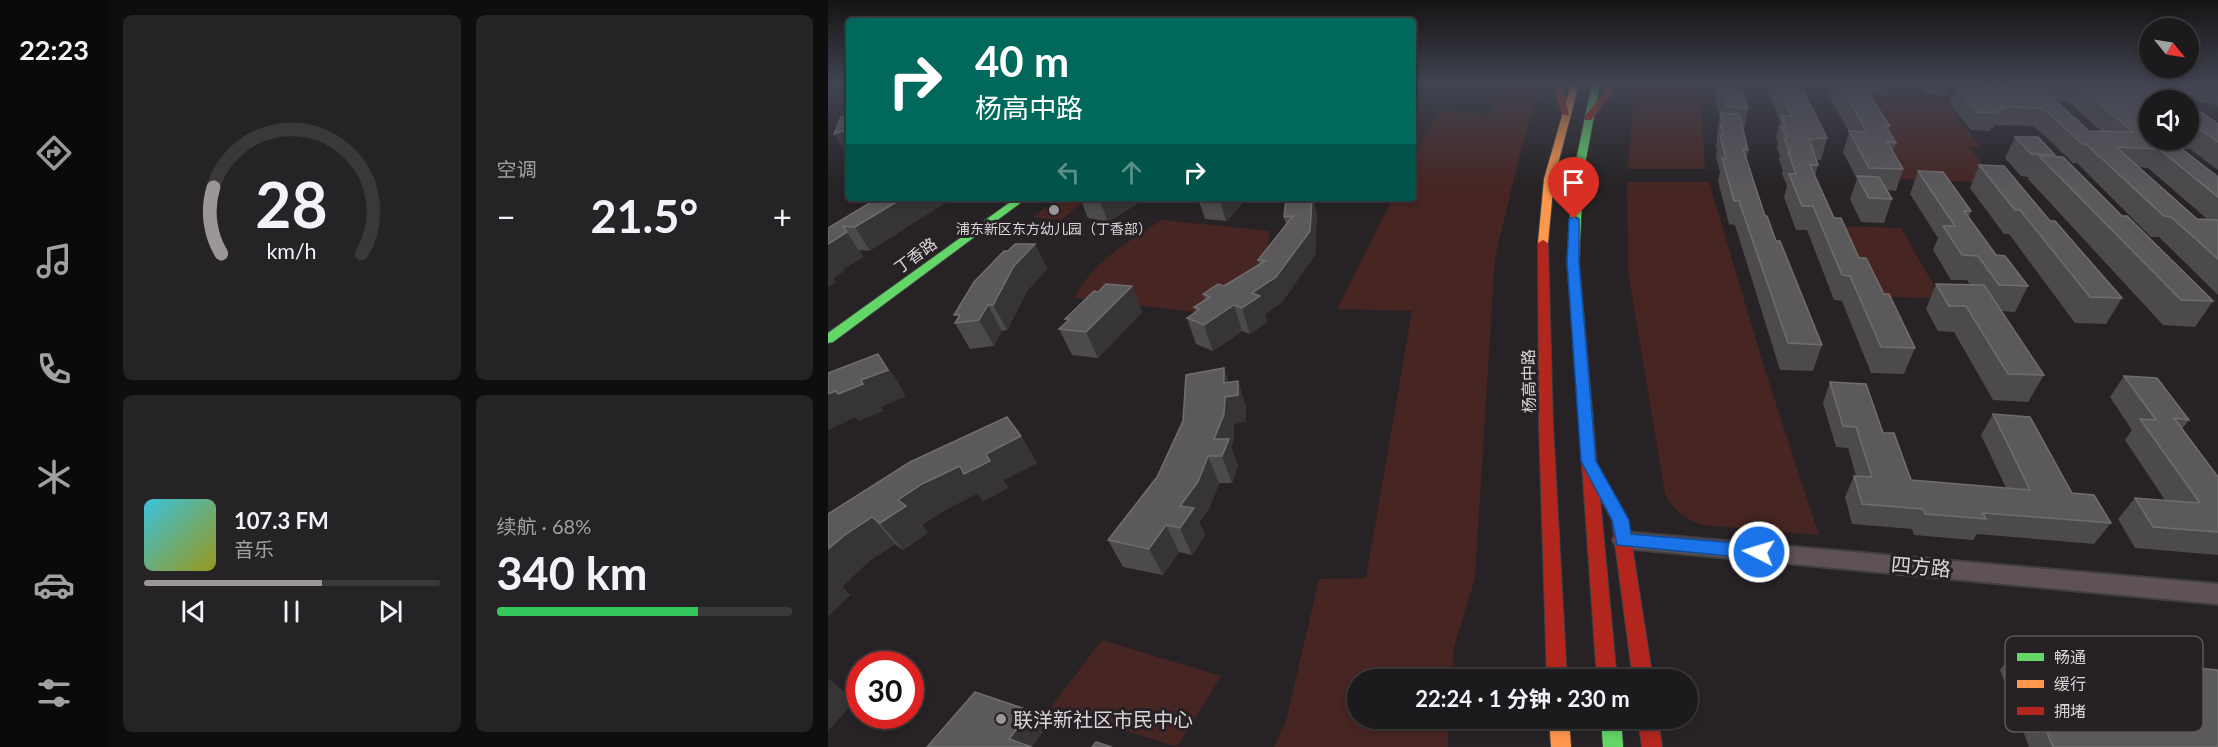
<!DOCTYPE html>
<html lang="zh">
<meta charset="utf-8">
<style>
body{margin:0;font-family:Lato,"Noto Sans SC",sans-serif;background:#252325;color:#f1f3f6;height:100vh;display:flex;flex-direction:column;font-size:22px;white-space:nowrap}
*{box-sizing:border-box;margin:0}
p{font-size:20px;color:#a0a1a3}
.icon{flex:none;width:33px;height:33px;fill:none;stroke:currentColor;stroke-width:2;stroke-linecap:round;stroke-linejoin:round}
.map{position:relative;flex:1;overflow:hidden}
.drawer{display:flex;flex-direction:column;gap:15px;padding:15px;background:#0f0e0f;width:720px}
.drawer>*{flex:none}
.hud{position:absolute;left:18px;top:18px;width:570px;height:183px;border-radius:6px;box-shadow:0 3px 9px #0003,0 0 0 2px #3a383b;background:#00695c;color:#fff;overflow:hidden}
.needle{width:39px;rotate:120deg}
.fabs{position:absolute;left:1311px;top:18px;display:grid;gap:12px}
.fabs a{display:grid;place-items:center;width:60px;height:60px;border-radius:50%;background:#1c1a1c;box-shadow:0 3px 9px #0003,0 0 0 2px #3a383b;font-size:30px}
.speed{position:absolute;left:18px;top:651px;display:flex;gap:12px;font-size:30px;font-weight:700;text-align:center}
.speed>*{display:grid;place-content:center;width:78px;height:78px;border-radius:50%;background:#1c1a1c;box-shadow:0 3px 9px #0003,0 0 0 2px #3a383b;line-height:1}
.speed .limit{border:9px solid #d22;background:#fff;color:#111}
.pin{position:absolute;display:grid;place-items:center;width:51px;height:51px;color:#fff;margin:-62px -26px;border-radius:50% 50% 50% 0;rotate:-45deg;box-shadow:0 0 6px #0007}
.pin .icon{rotate:45deg}
.me{position:absolute;width:66px;margin:-33px;rotate:275deg;stroke-linejoin:round;filter:drop-shadow(0 0 4px #0008)}
.turn{display:flex;align-items:center;gap:21px;height:126px;padding:0 30px;font-size:27px}
.turn .icon{width:78px;height:78px;stroke-width:2.5}
.turn b{display:block;font-size:42px;line-height:51px}
.lanes{display:flex;align-items:center;height:57px;padding:0 30px;background:#0003;justify-content:center;gap:30px;direction:ltr}
.lanes .off{opacity:.35}
.big{font-size:45px;font-weight:700;line-height:1.1}
.drawer .card{flex:1;display:flex;flex-direction:column;justify-content:center;gap:9px;min-width:0;padding:0 21px;border-radius:9px;background:#252325}
.drawer .dial{align-items:center;gap:0}
.dial svg{height:156px;overflow:visible;fill:none;stroke:#3a383b;stroke-width:7;stroke-linecap:round;text-anchor:middle}
.dial text{fill:#f1f3f6;stroke:none}
.song{display:flex;align-items:center;gap:18px}
.cover{width:72px;height:72px;border-radius:9px;background:linear-gradient(135deg,hsl(190 70% 55%),hsl(60 70% 35%))}
.played{height:6px;border-radius:3px;background:linear-gradient(90deg,#9a9699 60%,#3a383b 60%)}
.keys{display:flex;justify-content:space-around;direction:ltr}
.heat{display:flex;justify-content:space-between;align-items:center;font-size:33px;direction:ltr}
.charge{height:9px;border-radius:4px;background:linear-gradient(90deg,#34c759 68%,#3a383b 0)}
.drawer .tiles{flex:1;display:grid;gap:15px;grid-template-columns:repeat(2,1fr)}
.trip{position:absolute;left:519px;top:669px;width:351px;height:60px;border-radius:30px;background:#1c1a1c;box-shadow:0 3px 9px #0003,0 0 0 2px #3a383b;font-weight:700;line-height:60px;text-align:center}
main{display:flex;flex:1;min-height:0}
.menu{display:flex;flex-direction:column;width:108px;justify-content:space-around;align-items:center;background:#0b0a0b;color:#a0a1a3}
.menu .icon{width:42px;height:42px}
.menu .active{color:#9a9699}
.menu b{font-size:27px;color:#f1f3f6}
.map>svg:first-child{display:block}
</style>
<main>
<nav class="menu">
<b>22:23</b>
<svg class="icon active" aria-label="directions" viewBox="0 0 24 24"><path d="M12 3l9 9-9 9-9-9zM9 14v-3h6M13 9l2 2-2 2"/></svg>
<svg class="icon" aria-label="music" viewBox="0 0 24 24"><path d="M9 18V5l10-2v13"/><circle cx="6" cy="18" r="3"/><circle cx="16" cy="16" r="3"/></svg>
<svg class="icon" aria-label="phone" viewBox="0 0 24 24"><path d="M5 4h4l2 5-3 2q2 4 5 5l2-3 5 2v4C11 20 4 13 5 4z"/></svg>
<svg class="icon" aria-label="climate" viewBox="0 0 24 24"><path d="M12 3v18M4 7l16 10M4 17L20 7"/></svg>
<svg class="icon" aria-label="car" viewBox="0 0 24 24"><path d="M5 17H2v-5l4-1 3-4h7l3 4 3 1v5h-3M9 17h6M6 11h13"/><circle cx="7" cy="17" r="2"/><circle cx="17" cy="17" r="2"/></svg>
<svg class="icon" aria-label="filters" viewBox="0 0 24 24"><path d="M4 7h16M4 17h16"/><circle cx="9" cy="7" r="2"/><circle cx="15" cy="17" r="2"/></svg>
</nav>
<section class="drawer">
<div class="tiles">
<div class="card dial"><svg viewBox="0 0 100 80">
<path d="M14 69A42 42 0 1 1 86 69"/>
<path d="M14 69A42 42 0 0 1 10 35" stroke="#9a9699"/>
<text x="50" y="56" font-size="32" font-weight="700">28</text>
<text x="50" y="72" font-size="11">km/h</text>
</svg></div>
<div class="card"><p>空调</p>
<div class="heat"><a>−</a><b class="big">21.5°</b><a>+</a></div>
</div>
<div class="card">
<div class="song"><i class="cover"></i><div><b>107.3 FM</b><p>音乐</p></div></div>
<div class="played"></div>
<div class="keys"><svg class="icon" aria-label="previous" viewBox="0 0 24 24"><path d="M18 5L8 12l10 7zM5 5v14"/></svg><svg class="icon" aria-label="pause" viewBox="0 0 24 24"><path d="M8 5v14M16 5v14"/></svg><svg class="icon" aria-label="next" viewBox="0 0 24 24"><path d="M6 5l10 7-10 7zM19 5v14"/></svg></div>
</div>
<div class="card"><p>续航 · 68%</p><b class="big">340 km</b><div class="charge"></div></div>
</div>
</section>
<div class="map">
<svg width="1390" height="747" viewBox="0 0 1390 747">
<rect width="100%" height="100%" fill="#262225"/>
<!-- green -->
<g fill="#462522">
<polygon points="675,84 713,84 692,154 667,258 647,578 626,647 624,679 530,680 530,718 621,719 620,747 446,747 458,721 491,579 538,578 584,311 509,309 565,198 585,198 585,158 611,111 662,114"/>
<polygon points="807,84 872,84 877,169 800,169"/>
<polygon points="1032,96 1114,98 1153,147 1141,147 1169,183 1072,179 1065,149"/>
<path d="M 799,182 L 881,182 L 938,373 L 991,535 L 873,525 C 855,518 847,511 837,494 L 800,272 Z"/>
<polygon points="230,198 260,198 233,220 205,217"/>
<path d="M 334,220 L 442,231 L 439,255 L 409,292 L 375,313 L 246,298 C 265,262 300,241 334,220 Z"/>
<polygon points="1011,226 1073,228 1113,298 1054,297"/>
<polygon points="274,640 393,676 349,747 223,707"/>
</g>
<g fill="none" stroke-linecap="round" stroke-linejoin="round">
<!-- street casing -->
<g stroke="#423f42" stroke-width="4">
<g id="street">
<polygon points="1317,84 1328,84 1349,100 1338,100"/>
<polygon points="795,532 1390,584 1390,604 795,548 788,546 785,540 788,534"/>
</g>
</g>
<!-- fast casing -->
<g stroke="#423f42" stroke-width="2">
<g id="fast">
<polygon points="764,84 772,84 755,175 751,262 765,421 763,425 753,425 751,421 739,262 745,175"/>
<polygon points="188,198 199,198 5,342 0,343 0,333"/>
<polygon points="773,718 793,718 795,747 775,747"/>
</g>
</g>
<!-- slow casing -->
<g stroke="#423f42" stroke-width="2">
<g id="slow">
<polygon points="743,84 751,84 726,179 720,243 715,246 710,243 716,179"/>
<polygon points="721,718 741,718 743,747 723,747"/>
</g>
</g>
<!-- jam casing -->
<g stroke="#423f42" stroke-width="2">
<g id="jam">
<polygon points="726,84 734,84 741,116 734,114"/>
<polygon points="778,84 786,84 785,91 763,120 757,120 757,116 777,91"/>
<polygon points="715,240 720,243 725,425 739,680 719,680 711,425 710,243"/>
<polygon points="758,416 763,417 765,421 769,467 800,520 825,680 805,680 784,520 772,498 789,680 769,680 751,421 753,417"/>
<polygon points="810,718 830,718 834,747 814,747"/>
</g>
</g>
<!-- street -->
<use href="#street" fill="#5f5256" fill-rule="evenodd"/>
<!-- fast -->
<use href="#fast" fill="#63d668" fill-rule="evenodd"/>
<!-- slow -->
<use href="#slow" fill="#ff974d" fill-rule="evenodd"/>
<!-- jam -->
<use href="#jam" fill="#b3261e" fill-rule="evenodd"/>
</g>
<!-- wall -->
<g fill="#4d4a4c" fill-rule="evenodd">
<polygon points="885,84 912,84 920,108 916,129 915,129 920,150 918,160 937,216 994,345 985,371 952,370 907,225 901,224 890,181 892,172 888,157 889,151 888,146 889,138 889,135 892,116 887,99"/>
<polygon points="936,84 972,84 999,138 993,160 988,160 990,165 987,176 1006,218 1031,258 1056,294 1087,348 1076,374 1043,373 1014,301 1006,300 979,230 968,230 956,197 959,186 954,174 955,171 951,160 952,156 949,148 950,143 948,137 952,121"/>
<polygon points="998,84 1062,84 1059,95 1040,94 1062,126 1060,130 1068,143 1065,152 1075,169 1068,191 1059,190 1064,199 1056,223 1033,222 1022,199 1029,179 1015,152 1021,132 1000,94 1001,91"/>
<polygon points="1090,84 1124,84 1120,95 1098,94"/>
<path d="M 1152,84 L 1318,84 L 1322,100 L 1322,140 L 1360,140 L 1360,103 L 1390,124 L 1390,170 L 1362,149 L 1354,149 L 1390,177 L 1390,295 L 1331,237 L 1323,237 L 1249,163 L 1245,163 L 1215,134 L 1205,126 L 1167,125 L 1166,128 L 1163,128 L 1162,131 L 1143,130 L 1121,103 L 1127,86 L 1154,87 ZM 1227,101 L 1240,101 L 1273,131 L 1261,131 ZM 1310,167 L 1320,168 L 1379,219 L 1369,219 Z"/>
<polygon points="1344,84 1390,84 1390,107 1384,103 1374,103"/>
<polygon points="1187,137 1227,155 1226,157 1294,216 1385,301 1367,327 1335,325 1200,179 1201,177 1193,176 1177,158"/>
<polygon points="1151,165 1222,221 1294,298 1278,324 1247,323 1181,234 1176,234 1142,188"/>
<polygon points="1090,171 1143,211 1141,217 1168,255 1200,286 1187,312 1173,311 1216,375 1200,402 1165,400 1126,332 1110,331 1098,309 1108,284 1142,285 1139,280 1123,280 1105,250 1110,238 1082,194"/>
<polygon points="50,198 42,251 31,250 35,257 15,269 16,271 5,278 8,282 0,287 0,228"/>
<polygon points="252,198 318,198 280,222 260,218"/>
<polygon points="370,198 420,198 398,221 377,219"/>
<polygon points="489,214 487,255 454,302 437,314 439,322 422,334 414,331 385,351 368,344 359,318 368,312 366,307 377,300 375,294 396,286 431,264 430,260 458,225 456,217"/>
<polygon points="207,244 219,269 199,291 179,330 174,331 166,346 142,349 127,323 180,251"/>
<polygon points="304,286 314,312 270,358 244,355 231,329 239,322 237,319 270,292"/>
<polygon points="396,368 401,383 410,381 418,408 418,421 406,424 406,440 403,447 410,466 404,483 391,483 381,509 371,522 377,535 364,555 351,552 335,575 295,567 280,540 329,477"/>
<polygon points="1296,376 1361,420 1354,429 1390,477 1390,555 1307,548 1290,519 1307,498 1337,500 1297,440 1304,430 1282,397"/>
<polygon points="1002,382 1055,433 1083,480 1178,488 1153,435 1165,414 1244,493 1283,523 1266,544 1149,534 1145,540 1086,535 1084,529 1024,524 1017,497 1026,476 1028,476 1020,448 1008,447 995,403"/>
<polygon points="193,436 209,463 175,480 180,488 155,501 150,493 115,511 94,525 100,533 75,550 67,544 41,561 14,587 22,595 0,616 0,514"/>
<polygon points="1186,652 1390,747 1201,747 1172,670"/>
</g>
<!-- shaded-wall -->
<g fill="#373436">
<polygon points="21,129 21,158 6,134"/>
<polygon points="75,198 125,198 42,251 27,227"/>
<polygon points="272,198 318,198 280,222 271,199"/>
<polygon points="391,198 420,198 398,221"/>
<polygon points="484,198 486,198 489,214 487,255 454,302 437,314 439,322 422,334 414,308"/>
<polygon points="19,232 35,257 15,269 16,271 5,278 8,282 0,287 0,244"/>
<polygon points="207,244 219,269 199,291 179,330 165,305 186,266"/>
<polygon points="304,286 314,312 270,358 258,332"/>
<polygon points="160,305 174,331 166,346 151,320"/>
<polygon points="406,305 414,331 385,351 376,325"/>
<polygon points="50,354 69,380 78,396 53,407 55,411 31,421 28,417 0,430 0,394 33,380"/>
<polygon points="396,368 405,395 410,381 418,408 418,421 406,424 406,440 403,447 410,466 404,483 394,456 386,439 396,383"/>
<polygon points="193,436 209,463 175,480 180,488 155,501 150,493 115,511 94,525 100,533 75,550 52,523 70,500 94,484"/>
<polygon points="380,456 391,483 381,509 371,522 377,535 364,555 352,528 352,506"/>
<polygon points="44,517 67,544 41,561 14,587 22,595 0,616 0,549 17,535"/>
<polygon points="338,525 351,552 335,575 321,549"/>
<polygon points="0,678 27,701 0,731"/>
<polygon points="203,711 218,728 204,747 181,739"/>
</g>
<!-- building -->
<g fill="#5c595c" stroke="#6f6d6f" stroke-width="1.5">
<polygon points="892,84 912,84 920,108 899,107"/>
<polygon points="949,84 972,84 999,138 981,139 990,165 982,165 1006,218 1013,218 1031,258 1038,258 1056,294 1061,294 1087,348 1053,347 1022,276 1014,275 985,206 974,206 961,174 968,174 960,152 962,152 956,138 959,138 954,127 957,127 953,116 964,116"/>
<polygon points="1011,84 1034,84 1062,126 1058,126 1068,143 1059,142 1075,169 1041,168 1021,131 1039,132"/>
<polygon points="1175,84 1209,84 1261,131 1305,132 1248,84 1318,84 1335,96 1352,97 1357,100 1322,100 1322,140 1342,140 1390,177 1390,197 1331,149 1288,147 1369,219 1390,220 1390,259 1343,217 1336,216 1258,144 1254,144 1223,115 1213,108 1171,107 1174,110 1167,110 1169,113 1150,112 1127,86 1178,87"/>
<polygon points="1360,103 1390,124 1390,142 1373,130 1360,130"/>
<polygon points="892,113 911,114 920,150 915,149 937,216 939,216 948,241 952,241 994,345 960,343 911,201 906,201 894,158 898,159 892,135 895,135 892,124 895,124"/>
<polygon points="21,115 21,129 6,134 13,117"/>
<polygon points="1187,137 1210,137 1227,155 1203,154"/>
<polygon points="1211,156 1235,157 1294,216 1299,216 1385,301 1353,300"/>
<polygon points="1151,165 1176,166 1222,221 1227,221 1294,298 1262,297 1192,210 1187,210"/>
<polygon points="1090,171 1115,172 1143,211 1136,211 1168,255 1177,256 1200,286 1171,285 1150,256 1134,255 1115,226 1127,226"/>
<polygon points="1029,176 1051,177 1064,199 1041,198"/>
<polygon points="50,198 75,198 27,227 15,226 19,232 0,244 0,228"/>
<polygon points="465,198 484,198 482,231 448,277 424,293 432,296 414,308 406,305 376,325 359,318 372,309 366,307 382,297 375,294 390,284 396,286 437,261 430,260 465,216 456,217 458,200 465,199"/>
<polygon points="187,244 207,244 186,266 165,305 160,305 151,320 127,323 132,315 126,315 146,282 176,251 180,251"/>
<polygon points="278,284 304,286 258,332 231,329 242,319 237,319 266,291 270,292"/>
<polygon points="1108,284 1156,285 1216,375 1180,374 1138,306 1121,306"/>
<polygon points="50,354 60,370 33,380 35,384 10,394 8,391 0,394 0,373"/>
<polygon points="396,368 396,383 410,381 410,395 397,397 396,414 386,439 401,439 394,456 380,456 370,482 352,506 366,508 352,528 338,525 321,549 280,540 329,477 355,421 358,375"/>
<polygon points="1296,376 1329,378 1361,420 1346,418 1390,477 1390,532 1325,527 1307,498 1372,503 1312,419 1328,420"/>
<polygon points="1002,382 1038,384 1055,433 1066,433 1083,480 1202,490 1165,414 1202,417 1244,493 1266,495 1283,523 1155,513 1158,519 1097,514 1095,509 1034,504 1026,476 1044,477 1028,427 1015,426"/>
<polygon points="179,417 193,436 158,454 162,461 136,474 132,466 94,484 70,500 78,506 52,523 44,517 17,535 0,549 0,514 82,462"/>
<polygon points="1186,652 1390,670 1390,747 1225,747"/>
<polygon points="147,692 203,711 181,739 204,747 99,747"/>
<polygon points="268,742 284,747 264,747"/>
</g>
<!-- sky -->
<linearGradient id="sky" x2="0" y2="1"><stop stop-color="#151314"/><stop offset="0.44" stop-color="#414451"/><stop offset="1" stop-color="#414451" stop-opacity="0"/></linearGradient>
<rect width="1390" height="189" fill="url(#sky)"/>
<!-- route -->
<polygon fill="#1a73e8" stroke="#114b97" stroke-width="1.5" points="746,216 751,219 751,262 768,461 801,520 803,534 931,545 937,547 940,552 937,557 931,559 789,545 784,520 753,461 739,262 741,219"/>
<!-- markers -->
<g fill="#9a9699" stroke="#272126" stroke-width="2">
<circle cx="226" cy="210" r="6"/>
<circle cx="173" cy="719" r="6"/>
</g>
<g text-anchor="middle" dominant-baseline="central" stroke-width="6" stroke-linejoin="round" paint-order="stroke">
<!-- far-poi labels -->
<g font-size="14" fill="#d9d5d8" stroke="#272126">
<text x="226" y="228">浦东新区东方幼儿园（丁香部）</text>
</g>
<!-- street labels -->
<g font-size="16" fill="#d9d5d8" stroke="#272126">
<text transform="translate(87 255) rotate(-36)">丁香路</text>
<text transform="translate(700 381) rotate(-91)">杨高中路</text>
</g>
<!-- near-street labels -->
<g font-size="20" fill="#d9d5d8" stroke="#272126">
<text transform="translate(1093 566) rotate(5)">四方路</text>
</g>
<!-- near-poi labels -->
<g font-size="20" fill="#d9d5d8" stroke="#272126" text-anchor="start">
<text x="185" y="719">联洋新社区市民中心</text>
</g>
</g>
<!-- legend -->
<rect x="1177" y="636" width="198" height="96" rx="9" fill="#272126" stroke="#5c575b" stroke-width="1.5"/>
<rect x="1189" y="653" width="27" height="8" fill="#63d668"/>
<rect x="1189" y="680" width="27" height="8" fill="#ff974d"/>
<rect x="1189" y="707" width="27" height="8" fill="#b3261e"/>
<g font-size="16" fill="#d9d5d8">
<text x="1226" y="663">畅通</text>
<text x="1226" y="690">缓行</text>
<text x="1226" y="717">拥堵</text>
</g>
</svg>
<div class="fabs">
<a><svg class="needle" viewBox="-14 -14 28 28"><path d="M0-13l5 13h-10z" fill="#e53935"/><path d="M0 13l5-13h-10z" fill="#a0a1a3"/></svg></a>
<a><svg class="icon" aria-label="sound" viewBox="0 0 24 24"><path d="M4 9h4l5-4v14l-5-4H4zM17 9q2 3 0 6"/></svg></a>
</div>
<div class="speed"><div class="limit">30</div></div>
<div class="pin" style="left:746px;top:219px;background:#d93025"><svg class="icon" aria-label="arrive" viewBox="0 0 24 24"><path d="M6 21V4h12l-3 4 3 4H6"/></svg></div>
<svg class="me" style="left:931px;top:552px" viewBox="-20 -20 40 40"><circle r="17" fill="#1a73e8" stroke="#fff" stroke-width="3"/><path d="M0-11L8 9 0 5-8 9z" fill="#fff"/></svg>
<div class="trip">22:24 · 1 分钟 · 230 m</div>
<div class="hud">
<div class="turn"><svg class="icon" aria-label="right" viewBox="0 0 24 24"><path d="M7 20v-9h11M14 6l5 5-5 5"/></svg><div><b>40 m</b>杨高中路</div></div>
<div class="lanes"><svg class="icon off" aria-label="left" viewBox="0 0 24 24"><path d="M17 20v-9H6M10 6l-5 5 5 5"/></svg><svg class="icon off" aria-label="ahead" viewBox="0 0 24 24"><path d="M12 20V5M6 11l6-6 6 6"/></svg><svg class="icon" aria-label="right" viewBox="0 0 24 24"><path d="M7 20v-9h11M14 6l5 5-5 5"/></svg></div>
</div>
</div>
</main>
